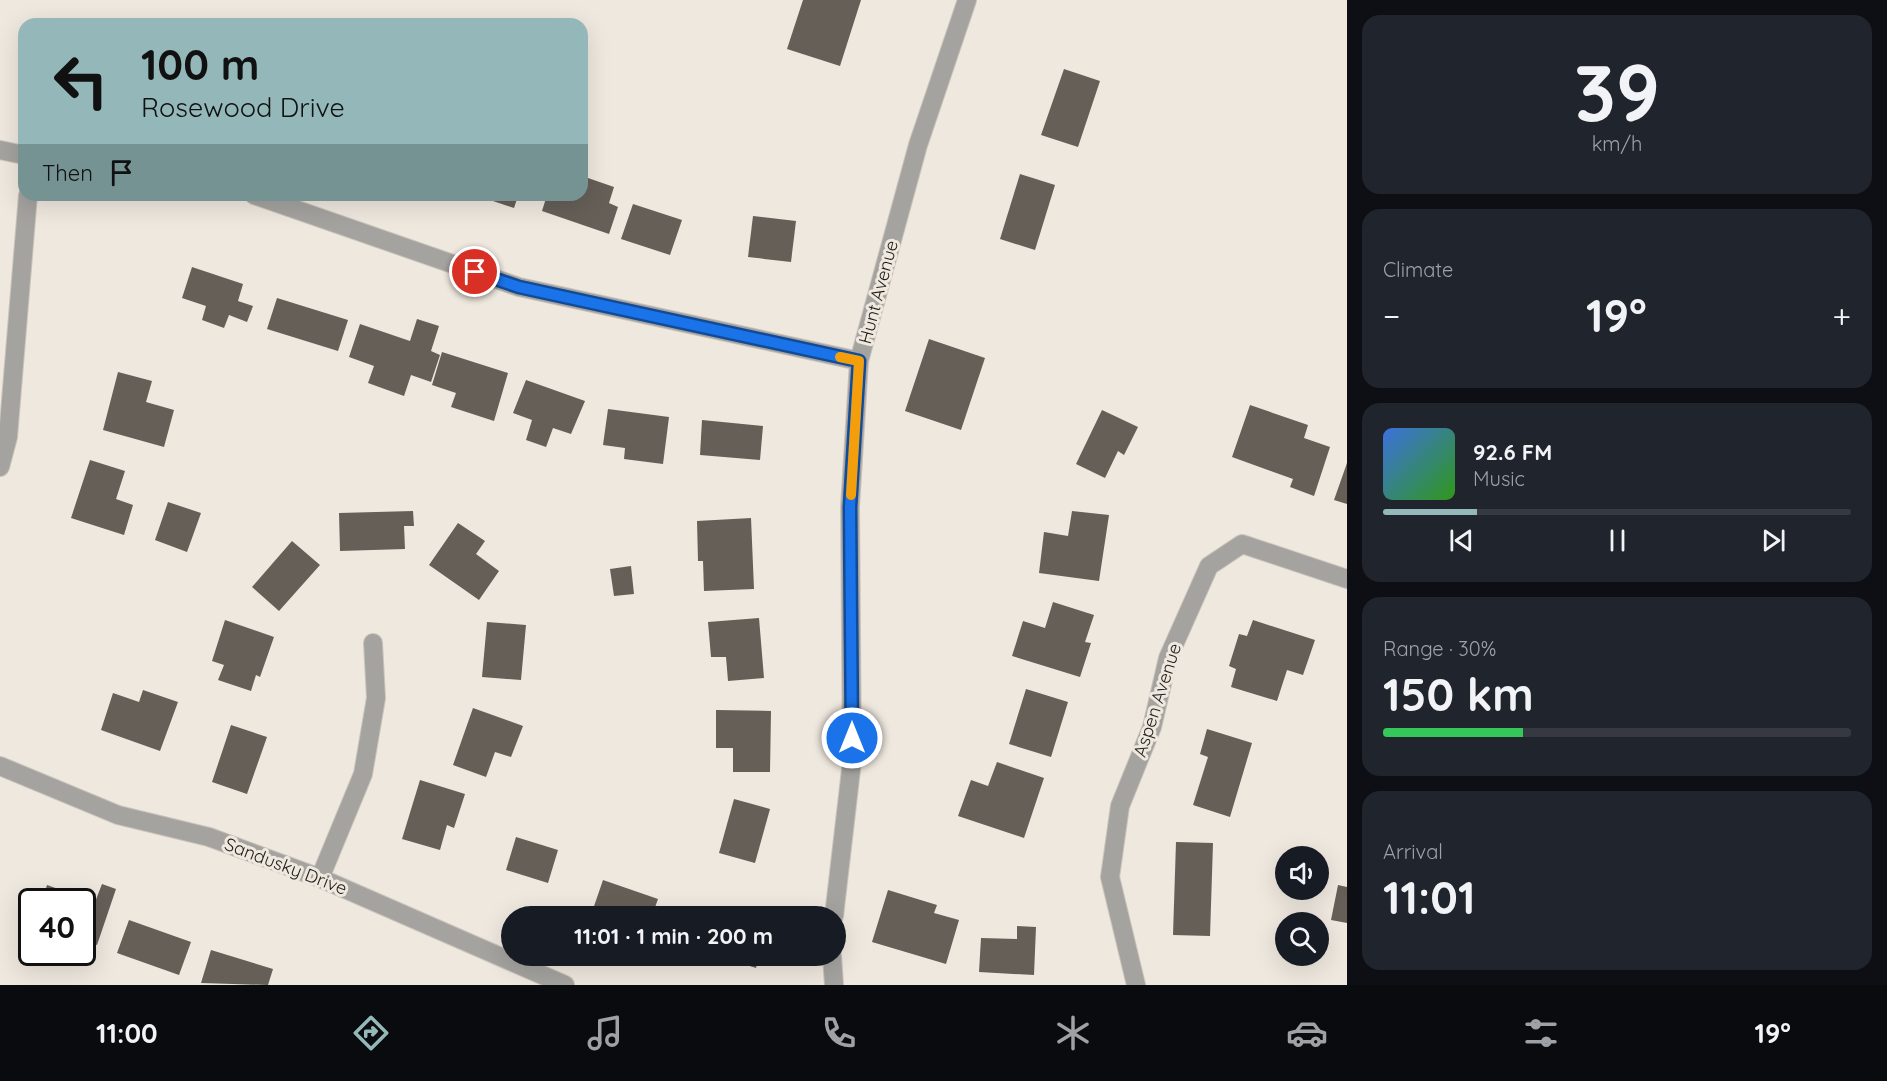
<!DOCTYPE html>
<meta charset="utf-8">
<style>
body{margin:0;font-family:Quicksand,sans-serif;background:#20242c;color:#f1f3f6;height:100vh;display:flex;flex-direction:column;font-size:22px;white-space:nowrap}
*{box-sizing:border-box;margin:0}
p{font-size:20px;color:#9ea1a6}
.icon{flex:none;width:33px;height:33px;fill:none;stroke:currentColor;stroke-width:2;stroke-linecap:round;stroke-linejoin:round}
.map{position:relative;flex:1;overflow:hidden}
.details{display:flex;flex-direction:column;gap:15px;padding:15px;background:#0d0f14;width:540px}
.details>*{flex:none}
.banner{position:absolute;left:18px;top:18px;width:570px;height:183px;border-radius:18px;box-shadow:0 6px 24px #0002;background:#94b8b9;color:#111;overflow:hidden}
.buttons{position:absolute;left:1275px;top:846px;display:grid;gap:12px}
.buttons a{display:grid;place-items:center;width:54px;height:54px;border-radius:50%;background:#171b24;box-shadow:0 6px 24px #0002;font-size:30px}
.speed{position:absolute;left:18px;top:888px;display:flex;gap:12px;font-size:30px;font-weight:700;text-align:center}
.speed>*{display:grid;place-content:center;width:78px;height:78px;border-radius:50%;background:#171b24;box-shadow:0 6px 24px #0002;line-height:1}
.speed .limit{border:3px solid #111;border-radius:9px;background:#fff;color:#111}
.pin{position:absolute;display:grid;place-items:center;width:51px;height:51px;color:#fff;margin:-26px;border:3px solid #fff;border-radius:50%;box-shadow:0 2px 6px #0007}
.me{position:absolute;width:66px;margin:-33px;rotate:0deg;stroke-linejoin:round;filter:drop-shadow(0 0 4px #0008)}
.turn{display:flex;align-items:center;gap:21px;height:126px;padding:0 24px;font-size:27px}
.turn .icon{width:78px;height:78px;stroke-width:2.5}
.turn b{display:block;font-size:42px;line-height:51px}
.then{display:flex;align-items:center;height:57px;padding:0 24px;background:#0003;gap:12px;font-size:22px}
.big{font-size:45px;font-weight:800;line-height:1.1}
.details .tile{flex:1;display:flex;flex-direction:column;justify-content:center;gap:9px;min-width:0;padding:0 21px;border-radius:18px;background:#20242c}
.details .dial{align-items:center;gap:0}
.dial b{font-size:78px;line-height:1}
.song{display:flex;align-items:center;gap:18px}
.cover{width:72px;height:72px;border-radius:9px;background:linear-gradient(135deg,hsl(220 70% 55%),hsl(110 70% 35%))}
.played{height:6px;border-radius:3px;background:linear-gradient(90deg,#94b8b9 20%,#363941 20%)}
.keys{display:flex;justify-content:space-around;direction:ltr}
.heat{display:flex;justify-content:space-between;align-items:center;font-size:33px;direction:ltr}
.charge{height:9px;border-radius:4px;background:linear-gradient(90deg,#34c759 30%,#363941 0)}
.trip{position:absolute;left:501px;top:906px;width:345px;height:60px;border-radius:30px;background:#171b24;box-shadow:0 6px 24px #0002;font-weight:800;line-height:60px;text-align:center}
.tab-bar{display:flex;height:96px;justify-content:space-around;align-items:center;background:#090b0e;color:#9ea1a6}
.tab-bar .icon{width:42px;height:42px}
.tab-bar .on{color:#94b8b9}
.tab-bar b{font-size:27px;color:#f1f3f6}
main{display:flex;flex:1;min-height:0}
.map>svg:first-child{display:block}
</style>
<main>
<div class="map">
<svg width="1347" height="985" viewBox="0 0 1347 985">
<rect width="100%" height="100%" fill="#efe8df"/>
<!-- building -->
<g fill="#655f58">
<polygon points="803,0 861,0 840,66 787,49"/>
<polygon points="1064,69 1100,81 1078,147 1041,135"/>
<polygon points="1020,174 1055,185 1035,250 1000,239"/>
<polygon points="588,178 614,187 609,203 618,207 609,234 542,211 547,195 582,195 582,185 586,186"/>
<polygon points="485,195 532,195 530,200 518,196 514,208 484,198"/>
<polygon points="633,204 682,220 670,255 621,239"/>
<polygon points="753,216 796,221 791,262 748,257"/>
<polygon points="192,267 243,284 238,301 253,306 247,322 229,315 224,328 202,320 206,306 182,298"/>
<polygon points="277,298 348,320 338,351 267,329"/>
<polygon points="417,319 439,326 431,351 440,355 431,382 411,375 404,396 368,383 374,366 349,357 360,324 410,341"/>
<polygon points="929,339 985,358 961,430 905,411"/>
<polygon points="442,352 508,373 494,421 451,407 456,393 432,385"/>
<polygon points="118,372 152,381 146,402 174,410 164,447 103,430"/>
<polygon points="526,380 585,401 571,434 553,428 546,447 526,440 532,420 513,413"/>
<polygon points="1250,405 1308,425 1304,438 1330,447 1314,496 1290,487 1293,479 1232,457"/>
<polygon points="608,409 669,417 663,464 624,459 625,448 603,445"/>
<polygon points="1102,410 1138,427 1124,455 1118,451 1105,478 1076,464"/>
<polygon points="702,420 763,426 760,460 700,455"/>
<polygon points="90,460 125,471 116,499 133,505 124,535 71,518"/>
<polygon points="1347,463 1347,504 1334,500"/>
<polygon points="168,502 201,513 187,552 155,540"/>
<polygon points="413,511 414,526 404,526 405,549 340,551 339,513"/>
<polygon points="1072,511 1109,515 1099,581 1039,573 1044,532 1068,536"/>
<polygon points="751,518 754,589 704,591 703,561 698,561 697,521"/>
<polygon points="458,523 485,541 476,554 499,571 479,600 429,565"/>
<polygon points="292,541 320,565 279,611 252,587"/>
<polygon points="631,566 634,594 614,596 610,569"/>
<polygon points="1053,602 1094,615 1085,642 1091,643 1080,677 1012,656 1023,621 1045,628"/>
<polygon points="759,618 764,678 728,681 726,657 711,657 708,622"/>
<polygon points="225,620 274,637 260,677 256,675 251,691 218,680 224,665 212,661"/>
<polygon points="1253,620 1315,640 1303,675 1287,670 1277,701 1231,687 1236,669 1229,666 1239,634 1247,636"/>
<polygon points="487,622 526,625 521,680 482,677"/>
<polygon points="1026,689 1068,702 1051,757 1009,744"/>
<polygon points="143,690 178,702 160,751 101,730 113,693 139,702"/>
<polygon points="473,708 523,726 511,757 495,752 486,777 453,765"/>
<polygon points="716,710 771,711 770,772 733,772 733,748 716,748"/>
<polygon points="231,725 267,737 247,794 212,782"/>
<polygon points="1207,729 1252,743 1230,817 1193,805 1208,757 1200,754"/>
<polygon points="997,762 1044,778 1024,838 958,816 971,780 988,786"/>
<polygon points="420,780 465,794 454,828 447,825 440,850 402,839"/>
<polygon points="734,799 770,809 755,863 719,853"/>
<polygon points="516,837 558,850 548,883 506,870"/>
<polygon points="1176,842 1213,843 1210,936 1173,935"/>
<polygon points="603,880 658,899 652,916 591,915"/>
<polygon points="102,884 116,889 97,945 82,940 82,902 42,902 47,885 95,902"/>
<polygon points="1338,885 1347,887 1347,923 1331,920"/>
<polygon points="888,890 937,905 934,913 959,920 946,964 872,942"/>
<polygon points="129,920 191,942 179,975 117,953"/>
<polygon points="1017,926 1036,927 1034,975 979,972 981,938 1017,939"/>
<polygon points="211,950 273,969 268,985 201,983"/>
<polygon points="717,956 760,956 756,968"/>
</g>
<g fill="none" stroke-linecap="round" stroke-linejoin="round">
<!-- minor casing -->
<g stroke="#c9c3bb" stroke-width="20">
<g id="minor">
<polyline points="0,150 24,155"/>
<polyline points="254,195 519,287 859,361"/>
<polyline points="0,467 8,437 28,195"/>
<polyline points="0,766 118,815 209,837 320,878 565,985"/>
<polyline points="320,878 363,774 376,698 373,643"/>
<polyline points="834,916 852,761 850,507 859,361 918,145 967,0"/>
<polyline points="832,956 834,985"/>
<polyline points="1136,985 1110,877 1120,806 1152,727 1168,658 1209,566 1242,544 1347,579"/>
</g>
</g>
<!-- minor -->
<use href="#minor" stroke="#a5a39f" stroke-width="18"/>
</g>
<g fill="none" stroke-linecap="round" stroke-linejoin="round">
<!-- route casing -->
<g stroke="#114b97" stroke-width="15">
<polyline id="route" points="475,272 519,287 859,361 850,507 852,738"/>
</g>
<!-- route -->
<use href="#route" stroke="#1a73e8" stroke-width="10"/>
<!-- slow -->
<polyline stroke="#f59e0b" stroke-width="10" points="840,357 859,361 851,495"/>
</g>
<g text-anchor="middle" dominant-baseline="central" stroke-width="6" stroke-linejoin="round" paint-order="stroke">
<!-- street labels -->
<g font-size="18" fill="#1e1c19" stroke="#efe8df">
<text transform="translate(878 292) rotate(-75)">Hunt Avenue</text>
<text transform="translate(1157 700) rotate(-72)">Aspen Avenue</text>
<text transform="translate(286 866) rotate(21)">Sandusky Drive</text>
</g>
</g>
</svg>
<div class="buttons">
<a><svg class="icon" aria-label="sound" viewBox="0 0 24 24"><path d="M4 9h4l5-4v14l-5-4H4zM17 9q2 3 0 6"/></svg></a>
<a><svg class="icon" aria-label="search" viewBox="0 0 24 24"><circle cx="10" cy="10" r="6"/><path d="M15 15l6 6"/></svg></a>
</div>
<div class="speed"><div class="limit">40</div></div>
<div class="pin" style="left:475px;top:272px;background:#d93025"><svg class="icon" aria-label="arrive" viewBox="0 0 24 24"><path d="M6 21V4h12l-3 4 3 4H6"/></svg></div>
<svg class="me" style="left:852px;top:738px" viewBox="-20 -20 40 40"><circle r="17" fill="#1a73e8" stroke="#fff" stroke-width="3"/><path d="M0-11L8 9 0 5-8 9z" fill="#fff"/></svg>
<div class="trip">11:01 · 1 min · 200 m</div>
<div class="banner">
<div class="turn"><svg class="icon" aria-label="left" viewBox="0 0 24 24"><path d="M17 20v-9H6M10 6l-5 5 5 5"/></svg><div><b>100 m</b>Rosewood Drive</div></div>
<div class="then">Then<svg class="icon" aria-label="arrive" viewBox="0 0 24 24"><path d="M6 21V4h12l-3 4 3 4H6"/></svg></div>
</div>
</div>
<section class="details">
<div class="tile dial"><b>39</b><p>km/h</p></div>
<div class="tile"><p>Climate</p>
<div class="heat"><a>−</a><b class="big">19°</b><a>+</a></div>
</div>
<div class="tile">
<div class="song"><i class="cover"></i><div><b>92.6 FM</b><p>Music</p></div></div>
<div class="played"></div>
<div class="keys"><svg class="icon" aria-label="previous" viewBox="0 0 24 24"><path d="M18 5L8 12l10 7zM5 5v14"/></svg><svg class="icon" aria-label="pause" viewBox="0 0 24 24"><path d="M8 5v14M16 5v14"/></svg><svg class="icon" aria-label="next" viewBox="0 0 24 24"><path d="M6 5l10 7-10 7zM19 5v14"/></svg></div>
</div>
<div class="tile"><p>Range · 30%</p><b class="big">150 km</b><div class="charge"></div></div>
<div class="tile"><p>Arrival</p><b class="big">11:01</b></div>
</section>
</main>
<nav class="tab-bar">
<b>11:00</b>
<svg class="icon on" aria-label="directions" viewBox="0 0 24 24"><path d="M12 3l9 9-9 9-9-9zM9 14v-3h6M13 9l2 2-2 2"/></svg>
<svg class="icon" aria-label="music" viewBox="0 0 24 24"><path d="M9 18V5l10-2v13"/><circle cx="6" cy="18" r="3"/><circle cx="16" cy="16" r="3"/></svg>
<svg class="icon" aria-label="phone" viewBox="0 0 24 24"><path d="M5 4h4l2 5-3 2q2 4 5 5l2-3 5 2v4C11 20 4 13 5 4z"/></svg>
<svg class="icon" aria-label="climate" viewBox="0 0 24 24"><path d="M12 3v18M4 7l16 10M4 17L20 7"/></svg>
<svg class="icon" aria-label="car" viewBox="0 0 24 24"><path d="M5 17H2v-5l4-1 3-4h7l3 4 3 1v5h-3M9 17h6M6 11h13"/><circle cx="7" cy="17" r="2"/><circle cx="17" cy="17" r="2"/></svg>
<svg class="icon" aria-label="filters" viewBox="0 0 24 24"><path d="M4 7h16M4 17h16"/><circle cx="9" cy="7" r="2"/><circle cx="15" cy="17" r="2"/></svg>
<b>19°</b>
</nav>
